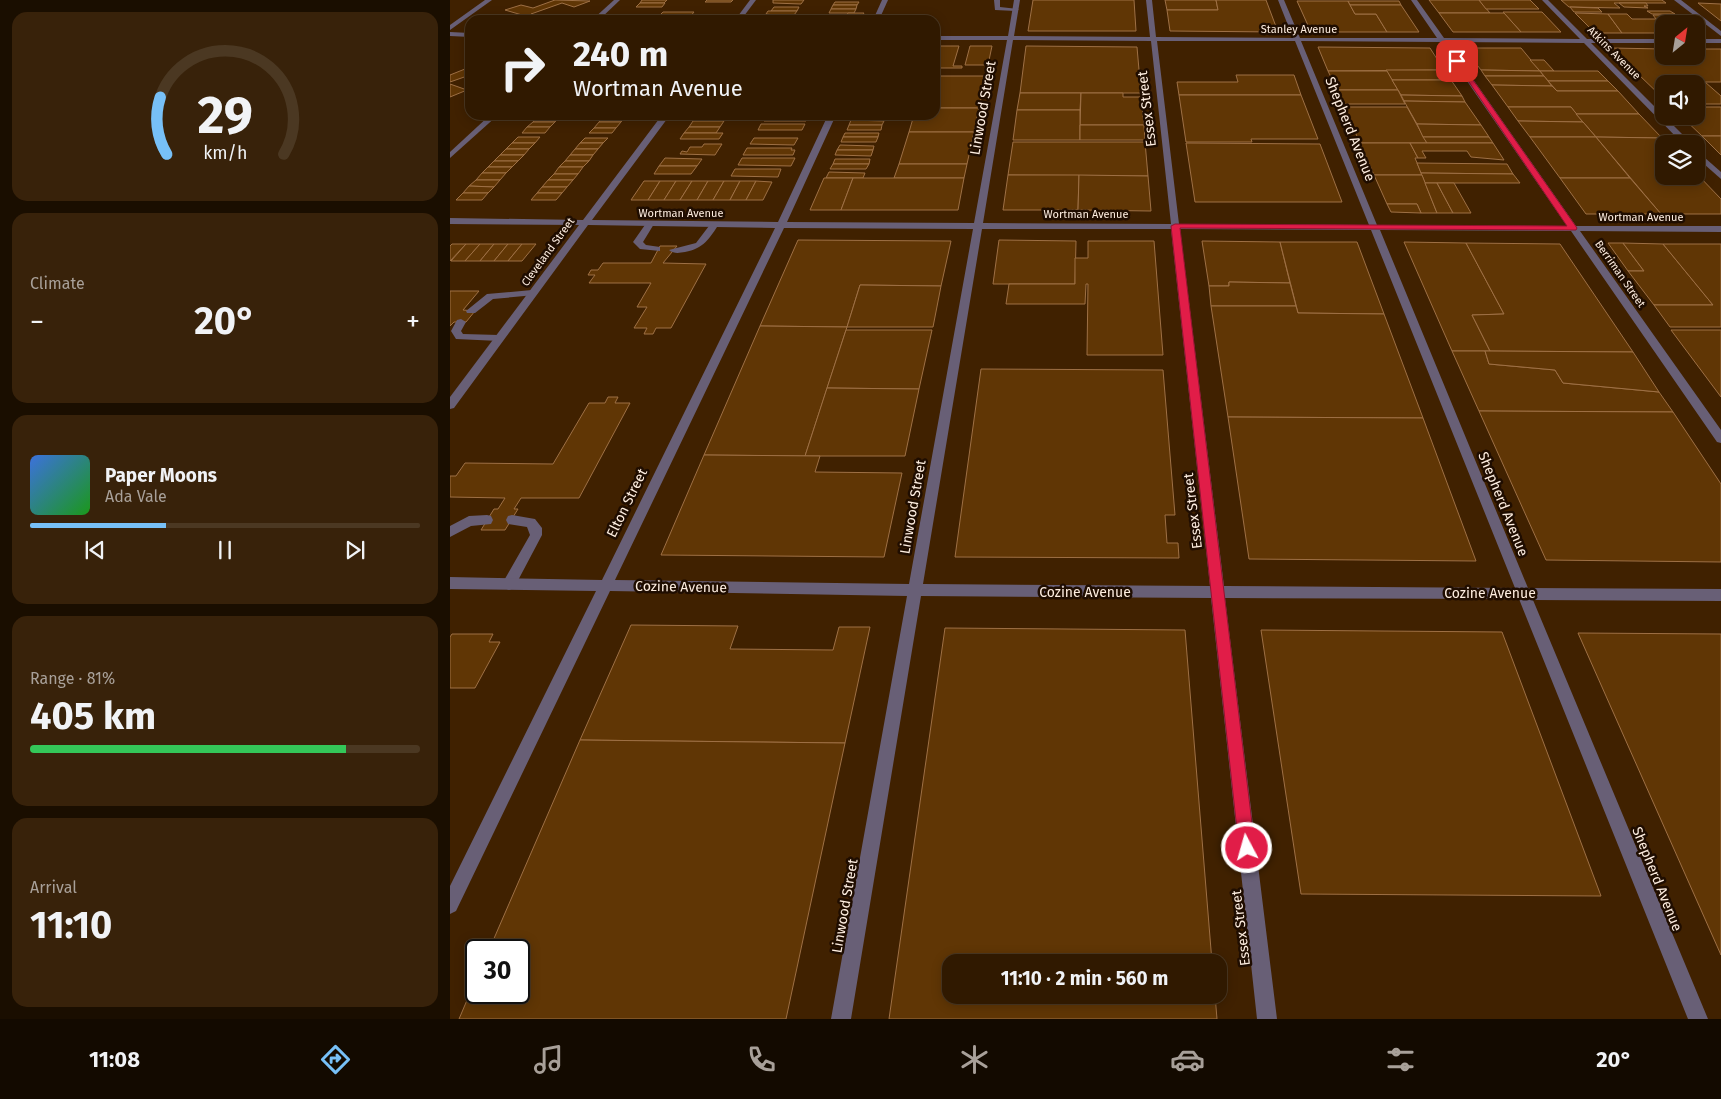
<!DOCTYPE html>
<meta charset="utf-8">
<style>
body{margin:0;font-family:"Fira Sans",sans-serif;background:#38220a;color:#f1f3f6;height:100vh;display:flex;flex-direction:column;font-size:19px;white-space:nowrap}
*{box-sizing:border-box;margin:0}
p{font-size:16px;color:#a8a099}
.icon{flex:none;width:28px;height:28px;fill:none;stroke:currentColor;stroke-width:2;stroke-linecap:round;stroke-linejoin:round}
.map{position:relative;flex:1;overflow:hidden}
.details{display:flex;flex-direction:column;gap:12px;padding:12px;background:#1a0e00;width:450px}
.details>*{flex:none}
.top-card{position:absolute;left:15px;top:15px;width:475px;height:105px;border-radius:15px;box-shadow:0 2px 12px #0003,0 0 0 1px #4b3822;background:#301900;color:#f1f3f6;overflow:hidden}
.needle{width:32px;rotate:30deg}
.buttons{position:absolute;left:1205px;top:15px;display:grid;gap:10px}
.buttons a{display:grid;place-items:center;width:50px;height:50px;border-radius:10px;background:#301900;box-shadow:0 2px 12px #0003,0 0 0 1px #4b3822;font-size:25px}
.speed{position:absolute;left:15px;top:939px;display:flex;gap:10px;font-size:25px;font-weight:700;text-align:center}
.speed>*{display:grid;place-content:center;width:65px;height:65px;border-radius:50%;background:#301900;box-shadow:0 2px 12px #0003,0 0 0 1px #4b3822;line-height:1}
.speed .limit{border:2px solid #111;border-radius:8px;background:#fff;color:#111}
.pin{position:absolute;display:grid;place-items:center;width:42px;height:42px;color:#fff;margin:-21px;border-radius:10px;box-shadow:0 2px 8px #0006}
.me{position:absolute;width:55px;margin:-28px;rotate:354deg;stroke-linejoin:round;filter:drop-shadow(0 0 4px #0008)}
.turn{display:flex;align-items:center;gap:18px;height:105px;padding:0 25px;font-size:22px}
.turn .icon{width:65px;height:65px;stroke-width:2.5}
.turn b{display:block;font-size:35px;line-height:42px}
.big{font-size:38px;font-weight:700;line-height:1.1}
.details .card{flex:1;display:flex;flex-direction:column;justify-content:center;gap:8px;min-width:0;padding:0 18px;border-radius:15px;background:#38220a}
.details .dial{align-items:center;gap:0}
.dial svg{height:130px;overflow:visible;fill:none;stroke:#4b3822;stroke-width:7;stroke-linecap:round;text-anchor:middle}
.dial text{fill:#f1f3f6;stroke:none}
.song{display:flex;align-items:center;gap:15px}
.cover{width:60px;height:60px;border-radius:8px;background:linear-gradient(135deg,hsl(220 70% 55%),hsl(120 70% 35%))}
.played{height:5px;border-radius:2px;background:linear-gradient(90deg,#77c0f7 35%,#4b3822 35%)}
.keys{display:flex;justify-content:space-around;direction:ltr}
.heat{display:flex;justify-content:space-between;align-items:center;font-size:28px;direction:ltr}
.charge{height:8px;border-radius:4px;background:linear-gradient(90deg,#34c759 81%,#4b3822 0)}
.trip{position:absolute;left:492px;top:954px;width:285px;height:50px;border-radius:15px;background:#301900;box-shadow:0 2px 12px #0003,0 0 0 1px #4b3822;font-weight:700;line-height:50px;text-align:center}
.dock{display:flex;height:80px;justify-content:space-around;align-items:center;background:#130a00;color:#a8a099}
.dock .icon{width:35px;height:35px}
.dock .on{color:#77c0f7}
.dock b{font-size:22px;color:#f1f3f6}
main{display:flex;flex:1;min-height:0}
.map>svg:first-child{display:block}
</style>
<main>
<section class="details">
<div class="card dial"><svg viewBox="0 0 100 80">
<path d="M14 69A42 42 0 1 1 86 69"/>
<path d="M14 69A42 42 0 0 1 10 34" stroke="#77c0f7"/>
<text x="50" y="56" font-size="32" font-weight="700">29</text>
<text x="50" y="72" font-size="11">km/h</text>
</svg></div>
<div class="card"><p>Climate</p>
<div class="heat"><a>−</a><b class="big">20°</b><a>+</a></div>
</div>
<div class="card">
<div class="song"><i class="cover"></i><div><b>Paper Moons</b><p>Ada Vale</p></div></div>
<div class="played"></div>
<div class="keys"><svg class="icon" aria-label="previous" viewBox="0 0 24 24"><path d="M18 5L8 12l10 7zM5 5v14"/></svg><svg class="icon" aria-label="pause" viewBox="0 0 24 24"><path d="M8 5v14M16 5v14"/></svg><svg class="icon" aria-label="next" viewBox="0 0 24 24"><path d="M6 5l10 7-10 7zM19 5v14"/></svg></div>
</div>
<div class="card"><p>Range · 81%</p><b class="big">405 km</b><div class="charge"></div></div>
<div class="card"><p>Arrival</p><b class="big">11:10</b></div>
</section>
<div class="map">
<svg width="1271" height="1019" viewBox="0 0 1271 1019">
<rect width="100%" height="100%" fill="#402100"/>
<!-- building -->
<g fill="#603605" stroke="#9e7045">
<polygon points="105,0 140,1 124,7 112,3 81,14 99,19 97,20 58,20 72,15 55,10 71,5 83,8"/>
<polygon points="192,0 217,0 214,3 190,3"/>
<polygon points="257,0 283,0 281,2 255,2"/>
<polygon points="323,0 354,0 351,4 323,3"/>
<polygon points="583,0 684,0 686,31 578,31"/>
<polygon points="715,0 766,0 768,10 717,10"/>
<polygon points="766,0 816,0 828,32 720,31 717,10 768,10"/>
<polygon points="979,0 1029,0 1040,13 989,13"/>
<polygon points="1029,0 1080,0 1089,9 1036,9"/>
<polygon points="1111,0 1212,0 1216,3 1164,3 1170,8 1119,7"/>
<polygon points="847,1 898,1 905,14 926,14 937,32 861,32"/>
<polygon points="898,1 949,1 951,5 900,5"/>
<polygon points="385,2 409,2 407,5 383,5"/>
<polygon points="190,3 215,3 212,7 186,7"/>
<polygon points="1169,3 1196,3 1198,6 1194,6 1198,8 1174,7"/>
<polygon points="1248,3 1271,4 1271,21"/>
<polygon points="383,5 407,5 406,9 381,9"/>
<polygon points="900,5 951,5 969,32 937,32 926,14 905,14"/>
<polygon points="324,7 349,7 347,11 321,11"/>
<polygon points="1120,7 1148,8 1152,12 1124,12"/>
<polygon points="381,9 406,9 404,13 379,13"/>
<polygon points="318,11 347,11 344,15 325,15 316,14"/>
<polygon points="1197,11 1220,11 1225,14 1202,14"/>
<polygon points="213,12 244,12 239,18 274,18 272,20 166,20 169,17 208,17"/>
<polygon points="1053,12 1092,12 1111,32 1071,32"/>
<polygon points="398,13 414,13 412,16 396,16"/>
<polygon points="989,13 1054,13 1071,32 1003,32"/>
<polygon points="1125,13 1158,14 1172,33 1145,33"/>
<polygon points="1158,14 1177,14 1182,19 1235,19 1242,24 1214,24 1214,33 1172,33"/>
<polygon points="325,15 344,15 342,19 322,19"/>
<polygon points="1203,15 1226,15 1230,19 1206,19"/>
<polygon points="485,46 509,46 503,66 512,66 512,68 486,68"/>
<polygon points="520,46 542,46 538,65 515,65"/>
<polygon points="576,46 687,47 691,93 570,93"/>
<polygon points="868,47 980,48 994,70 878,71"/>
<polygon points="1014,48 1071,48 1090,71 1031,70"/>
<polygon points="1161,48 1214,49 1214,56 1246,56 1246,49 1271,49 1271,82 1255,82 1271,96 1271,104 1246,104 1246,84 1214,84 1214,99"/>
<polygon points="1080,60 1094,60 1104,71 1090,71"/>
<polygon points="20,67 20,75 0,82 0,75"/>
<polygon points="936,70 994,70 1001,80 942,80"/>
<polygon points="1031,70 1090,71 1094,76 1035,76"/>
<polygon points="878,71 937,71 948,90 887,90"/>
<polygon points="1090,71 1148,71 1158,81 1098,81"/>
<polygon points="786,75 844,75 851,95 729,95 727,82 788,82"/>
<polygon points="485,76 536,76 529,108 485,108"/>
<polygon points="1035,76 1094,76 1102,86 1042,85"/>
<polygon points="942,80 1001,80 1012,96 951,95"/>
<polygon points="1098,81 1158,81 1168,91 1107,91"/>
<polygon points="0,84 17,90 0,97"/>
<polygon points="1042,85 1102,86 1107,91 1168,91 1189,114 1126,114 1121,107 1058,107"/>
<polygon points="887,90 948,90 955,104 893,104"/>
<polygon points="570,93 631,93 630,110 567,110"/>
<polygon points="631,93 673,93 673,97 691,97 694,125 630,125"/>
<polygon points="729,95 851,95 868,139 801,139 802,142 736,142"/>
<polygon points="951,95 1012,96 1015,102 954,101"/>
<polygon points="954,101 1015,102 1031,125 967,124"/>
<polygon points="894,107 957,107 977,143 910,143"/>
<polygon points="1058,107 1121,107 1133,122 1068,121"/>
<polygon points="1246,107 1271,107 1271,136 1252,136 1231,116 1246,116"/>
<polygon points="485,108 529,108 524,132 459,132 464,115 485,115"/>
<polygon points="567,110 630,110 630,140 563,140"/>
<polygon points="1126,114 1189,114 1212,138 1146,137"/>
<polygon points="247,115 278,115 274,121 243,121"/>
<polygon points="403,115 436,115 435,118 402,118"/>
<polygon points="88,116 110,116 105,122 83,122"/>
<polygon points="317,116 359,116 356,121 314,121"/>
<polygon points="153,117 175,117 171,122 149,122"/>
<polygon points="401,120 434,121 432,125 399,125"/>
<polygon points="243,121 274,121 270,127 239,127"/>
<polygon points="1068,121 1133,122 1146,137 1080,137"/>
<polygon points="83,122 105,122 100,127 77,127"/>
<polygon points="149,122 171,122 166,128 144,128"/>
<polygon points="311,124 355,124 352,130 308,130"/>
<polygon points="967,124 1031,125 1039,137 973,137"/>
<polygon points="399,125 432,125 431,130 397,130"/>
<polygon points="630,125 694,125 695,140 630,140"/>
<polygon points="77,127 100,127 95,133 72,133"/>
<polygon points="239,127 270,127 266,133 234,133"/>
<polygon points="144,128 166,128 162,133 139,133"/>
<polygon points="459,132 524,132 517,164 449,164"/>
<polygon points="234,133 273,133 269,139 230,139"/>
<polygon points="395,133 429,133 428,137 393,137"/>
<polygon points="1252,136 1271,136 1271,155"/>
<polygon points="68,137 90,137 85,143 62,143"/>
<polygon points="393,137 428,137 426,142 391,142"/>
<polygon points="973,137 1039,137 1043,143 977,143"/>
<polygon points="1080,137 1146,137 1180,178 1110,178"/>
<polygon points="1146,137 1212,138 1218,144 1214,144 1214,176 1246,176 1246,173 1271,199 1271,214 1211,214"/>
<polygon points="135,138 158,138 153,143 130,143"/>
<polygon points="304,138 348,138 344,145 300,144"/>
<polygon points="563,142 695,142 698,176 558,175"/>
<polygon points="62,143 85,143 79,149 56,149"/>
<polygon points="130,143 153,143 148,149 125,149"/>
<polygon points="736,143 870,144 892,202 745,202"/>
<polygon points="910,143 960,143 968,158 965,158 972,175 924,175"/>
<polygon points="960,143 1043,143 1054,160 1021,157 1017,151 972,151 976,158 968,158"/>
<polygon points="254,144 272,144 265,155 230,154 232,151 237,152 240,147 252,147"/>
<polygon points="390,145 424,146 423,150 387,150"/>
<polygon points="297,148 342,148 341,150 345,150 343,155 293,155"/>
<polygon points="56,149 79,149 74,155 50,155"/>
<polygon points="125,149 148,149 143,155 120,155"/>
<polygon points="387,150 423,150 421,156 385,155"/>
<polygon points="50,155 74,155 68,161 44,161"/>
<polygon points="120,155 143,155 139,161 115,161"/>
<polygon points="215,158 252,159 247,166 209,166"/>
<polygon points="292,158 345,158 341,166 288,165"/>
<polygon points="385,159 420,159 419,164 383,164"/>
<polygon points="44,161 68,161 62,167 38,167"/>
<polygon points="115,161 139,161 133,167 109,167"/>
<polygon points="967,163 1057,164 1063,174 971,173"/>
<polygon points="383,164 419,164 416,169 380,169"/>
<polygon points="449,164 517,164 514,178 444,178"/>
<polygon points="209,166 247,166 241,174 204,174"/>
<polygon points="38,167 62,167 56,173 32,173"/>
<polygon points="109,167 133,167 128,174 104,174"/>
<polygon points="285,169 331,169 328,177 281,176"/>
<polygon points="379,172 415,173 413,178 376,178"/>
<polygon points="32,173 56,173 50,180 26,180"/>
<polygon points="971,173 1063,174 1070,183 975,183"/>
<polygon points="104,174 128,174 123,180 98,180"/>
<polygon points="558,175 629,175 628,210 553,210"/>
<polygon points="629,175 698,176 701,211 628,210"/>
<polygon points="924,175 972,175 987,213 971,213 967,204 937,204"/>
<polygon points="374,178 403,178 391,210 360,210"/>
<polygon points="403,178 514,178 508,210 391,210"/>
<polygon points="1110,178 1180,178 1211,214 1136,214"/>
<polygon points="26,180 50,180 44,187 19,186"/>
<polygon points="98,180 123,180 117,187 92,187"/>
<polygon points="194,181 210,181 198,200 181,200"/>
<polygon points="210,181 226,181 214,200 198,200"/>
<polygon points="226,181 242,181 230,200 214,200"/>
<polygon points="242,181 258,181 247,200 230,200"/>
<polygon points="258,181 274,181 263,200 247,200"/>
<polygon points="274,181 290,181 280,200 263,200"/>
<polygon points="290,181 306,181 296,200 280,200"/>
<polygon points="306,181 322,182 313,200 296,200"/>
<polygon points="975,183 987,183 1003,213 987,213"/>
<polygon points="987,183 1004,183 1021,213 1003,213"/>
<polygon points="19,186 44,187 38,193 13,193"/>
<polygon points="92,187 117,187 112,193 87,193"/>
<polygon points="13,193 38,193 32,200 6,200"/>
<polygon points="87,193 112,193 106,200 81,200"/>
<polygon points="937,204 967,204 971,213 941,212"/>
<polygon points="348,240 501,241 491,286 410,285 397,327 310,326"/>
<polygon points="549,240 626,241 625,284 543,284"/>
<polygon points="638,241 704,241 713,355 637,355 638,284 636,284 635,304 556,304 559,284 625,284 625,258 638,258"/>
<polygon points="752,241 830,242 840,283 779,282 779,286 759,286"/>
<polygon points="830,242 907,242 934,314 848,313"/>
<polygon points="954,242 1016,243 1054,314 1022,315 1040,351 1002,351"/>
<polygon points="1016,243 1110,244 1183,352 1040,351 1022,315 1054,314"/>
<polygon points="1158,243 1173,243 1194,271 1178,271"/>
<polygon points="1173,243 1213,244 1263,305 1204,305 1178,271 1194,271"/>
<polygon points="2,244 16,244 0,261 0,246"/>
<polygon points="16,244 30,244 15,261 1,261"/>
<polygon points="30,244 44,244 30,261 15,261"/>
<polygon points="44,244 58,244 44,261 30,261"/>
<polygon points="58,244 72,244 58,261 44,261"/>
<polygon points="72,244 86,244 72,261 58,261"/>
<polygon points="1213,244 1271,244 1271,327 1220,327 1204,305 1263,305"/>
<polygon points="210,246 227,246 213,263 256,264 221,328 206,328 203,334 194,334 197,328 184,328 197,307 187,307 201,283 139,283 145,275 138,275 141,270 148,270 153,263 201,263"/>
<polygon points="779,282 840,283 846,306 761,306 759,286 779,286"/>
<polygon points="410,285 491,286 483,327 397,327"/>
<polygon points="0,291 29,291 13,310 25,311 16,322 4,322 0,326"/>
<polygon points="761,306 846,306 848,313 934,314 973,418 778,417"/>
<polygon points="310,326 397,327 355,456 254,455"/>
<polygon points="396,330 482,330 469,389 377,388"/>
<polygon points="1221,330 1271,330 1271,397"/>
<polygon points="1002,351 1035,351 1039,364 1105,370 1113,383 1209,392 1223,412 1029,411"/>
<polygon points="1035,351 1183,352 1209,392 1113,383 1105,370 1039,364"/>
<polygon points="531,369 713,370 725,515 715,515 717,543 728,543 729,558 505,557"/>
<polygon points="377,388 469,389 455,456 355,456"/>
<polygon points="158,397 168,397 165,403 180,403 129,498 71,498 64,509 68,509 55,530 31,530 44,509 48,509 55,498 0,497 0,476 6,476 15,463 103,464 139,403 155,403"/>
<polygon points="1029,411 1223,412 1271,484 1271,562 1096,560"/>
<polygon points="778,417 973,418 1026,561 799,559"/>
<polygon points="254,455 370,456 365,472 452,473 434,557 211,555"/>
<polygon points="181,625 288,626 280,649 383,650 389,627 420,627 395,743 130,740"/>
<polygon points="495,628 735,630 762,962 501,962 501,995 765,995 767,1019 439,1019"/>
<polygon points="811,630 1052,632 1151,896 851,894"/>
<polygon points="1128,633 1271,634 1271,955"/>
<polygon points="2,634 43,634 39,642 50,642 25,688 0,688 0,637"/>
<polygon points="130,740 395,743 336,1019 9,1019 26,979 26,992 69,992 69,950 39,950"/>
</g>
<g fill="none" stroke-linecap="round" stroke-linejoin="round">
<!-- lane -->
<g fill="#685f76" fill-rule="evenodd">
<polygon points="35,0 42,0 0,30 0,25"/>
<polygon points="544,0 550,0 550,7 569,9 566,11 545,10"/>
<polygon points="197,222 204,224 193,242 196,245 210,247 210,251 190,249 183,242"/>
<path d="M 262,222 L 269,224 C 260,238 253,249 235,252 C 229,253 224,254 219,250 L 246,243 Z"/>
<polygon points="82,290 87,293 85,295 43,299 25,313 17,313 16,311 37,294"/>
<polygon points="11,319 16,322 11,331 13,334 49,335 54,338 49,341 6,339 1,331 7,320"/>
<polygon points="37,515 41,516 43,520 41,524 21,526 0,537 0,526 19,516"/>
<polygon points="62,515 85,519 92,528 92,535 64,588 59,590 54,588 52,584 80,535 77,527 58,524 56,520 58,516"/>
</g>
<!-- street -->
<g fill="#685f76" fill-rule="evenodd">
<polygon points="164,0 170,0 149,20 142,20"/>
<polygon points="300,0 306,0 291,20 285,20"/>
<polygon points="432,0 438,0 429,20 423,20"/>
<path d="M 564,0 L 570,0 L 564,36 L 700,37 L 696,0 L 702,0 L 706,37 L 843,38 L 828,0 L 834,0 L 850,38 L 987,38 L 961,0 L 967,0 L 994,38 L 1130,39 L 1092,0 L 1098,0 L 1137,39 L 1214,39 L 1214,43 L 1141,43 L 1242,144 L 1233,144 L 1134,43 L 997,42 L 1126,226 L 1271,226 L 1271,232 L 1130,231 L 1271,430 L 1271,443 L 1267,442 L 1121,231 L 930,230 L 1078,588 L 1271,589 L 1271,601 L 1083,600 L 1258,1019 L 1238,1019 L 1069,599 L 775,598 L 827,1019 L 807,1019 L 761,598 L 471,596 L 401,1019 L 381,1019 L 457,596 L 160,591 L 6,911 L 0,914 L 0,886 L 146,591 L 0,589 L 0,577 L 152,580 L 325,228 L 138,225 L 4,408 L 0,409 L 0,397 L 129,225 L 0,224 L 0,218 L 133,220 L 212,115 L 220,115 L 142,220 L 328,222 L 378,115 L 386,115 L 337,222 L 524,223 L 557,40 L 485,40 L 485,36 L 558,36 ZM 563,40 L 701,41 L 721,224 L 533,223 ZM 707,41 L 845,41 L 919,225 L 729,224 ZM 851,41 L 990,42 L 1117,226 L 927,225 ZM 334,228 L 523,229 L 459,584 L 165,580 ZM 532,229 L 721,229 L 760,586 L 473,584 ZM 730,229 L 921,230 L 1065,588 L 774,586 Z"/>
<polygon points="1224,0 1231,0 1271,31 1271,36"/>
<polygon points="0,32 20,33 20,37 0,36"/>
<rect x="1246" y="39" width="25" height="4"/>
<polygon points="40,115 48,115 0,158 0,152"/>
<polygon points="1246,150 1271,172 1271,179 1246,157"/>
</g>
</g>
<!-- route -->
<polygon fill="#e11d48" stroke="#92132f" points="1004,60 1009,60 1127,228 1126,230 730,228 805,848 802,853 797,856 791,853 789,848 721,226 725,224 1117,226"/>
<g text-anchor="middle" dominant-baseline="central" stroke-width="5" stroke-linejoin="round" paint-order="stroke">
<!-- far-street labels -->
<g font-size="11" fill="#feeee0" stroke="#1f0d00">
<text x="849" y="29">Stanley Avenue</text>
<text transform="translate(1164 53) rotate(45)">Atkins Avenue</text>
<text x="231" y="213">Wortman Avenue</text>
<text x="636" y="214">Wortman Avenue</text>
<text x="1191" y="217">Wortman Avenue</text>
<text transform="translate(98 252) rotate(-54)">Cleveland Street</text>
<text transform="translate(1170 274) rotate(55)">Berriman Street</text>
</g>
<!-- street labels -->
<g font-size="14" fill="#feeee0" stroke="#1f0d00">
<text transform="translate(533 108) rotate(-80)">Linwood Street</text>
<text transform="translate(697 109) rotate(-97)">Essex Street</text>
<text transform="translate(900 129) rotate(68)">Shepherd Avenue</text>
<text transform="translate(177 503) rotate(-64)">Elton Street</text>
<text transform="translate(1053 504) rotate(68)">Shepherd Avenue</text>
<text transform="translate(463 507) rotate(-80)">Linwood Street</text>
<text transform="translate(743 511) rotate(-97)">Essex Street</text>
<text transform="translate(231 587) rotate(1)">Cozine Avenue</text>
<text x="635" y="592">Cozine Avenue</text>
<text x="1040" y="593">Cozine Avenue</text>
<text transform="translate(1207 879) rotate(68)">Shepherd Avenue</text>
<text transform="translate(395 906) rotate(-80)">Linwood Street</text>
<text transform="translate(791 928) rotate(-97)">Essex Street</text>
</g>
</g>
</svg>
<div class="buttons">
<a><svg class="needle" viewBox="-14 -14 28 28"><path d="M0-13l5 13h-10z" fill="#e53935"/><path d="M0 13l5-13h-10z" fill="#a8a099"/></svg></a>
<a><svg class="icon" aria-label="sound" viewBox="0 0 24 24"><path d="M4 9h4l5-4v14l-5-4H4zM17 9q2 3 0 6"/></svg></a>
<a><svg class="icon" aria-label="layers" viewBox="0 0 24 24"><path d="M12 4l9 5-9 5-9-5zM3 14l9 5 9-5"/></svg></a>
</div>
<div class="speed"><div class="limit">30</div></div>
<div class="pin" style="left:1007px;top:61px;background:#d93025"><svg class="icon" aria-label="arrive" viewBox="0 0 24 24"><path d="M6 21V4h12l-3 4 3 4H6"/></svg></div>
<svg class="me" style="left:797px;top:848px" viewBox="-20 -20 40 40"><circle r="17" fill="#e11d48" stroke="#fff" stroke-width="3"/><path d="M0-11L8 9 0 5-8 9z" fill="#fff"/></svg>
<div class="trip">11:10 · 2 min · 560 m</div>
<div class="top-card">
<div class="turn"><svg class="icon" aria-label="right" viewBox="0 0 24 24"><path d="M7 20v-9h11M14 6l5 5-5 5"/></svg><div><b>240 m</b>Wortman Avenue</div></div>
</div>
</div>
</main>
<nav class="dock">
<b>11:08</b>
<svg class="icon on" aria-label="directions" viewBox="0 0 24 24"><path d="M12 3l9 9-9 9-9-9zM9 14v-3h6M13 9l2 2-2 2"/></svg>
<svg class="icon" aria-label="music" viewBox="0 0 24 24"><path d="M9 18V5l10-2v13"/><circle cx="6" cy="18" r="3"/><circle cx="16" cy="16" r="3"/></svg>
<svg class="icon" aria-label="phone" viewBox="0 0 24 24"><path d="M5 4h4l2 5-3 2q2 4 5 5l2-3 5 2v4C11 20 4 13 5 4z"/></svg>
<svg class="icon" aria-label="climate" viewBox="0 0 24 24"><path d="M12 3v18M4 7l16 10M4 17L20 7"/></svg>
<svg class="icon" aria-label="car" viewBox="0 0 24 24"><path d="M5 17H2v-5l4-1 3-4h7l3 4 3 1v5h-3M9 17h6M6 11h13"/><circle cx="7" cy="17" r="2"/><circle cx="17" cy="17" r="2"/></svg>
<svg class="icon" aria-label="filters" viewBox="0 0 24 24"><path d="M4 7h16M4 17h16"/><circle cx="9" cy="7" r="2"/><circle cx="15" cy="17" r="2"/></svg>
<b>20°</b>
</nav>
